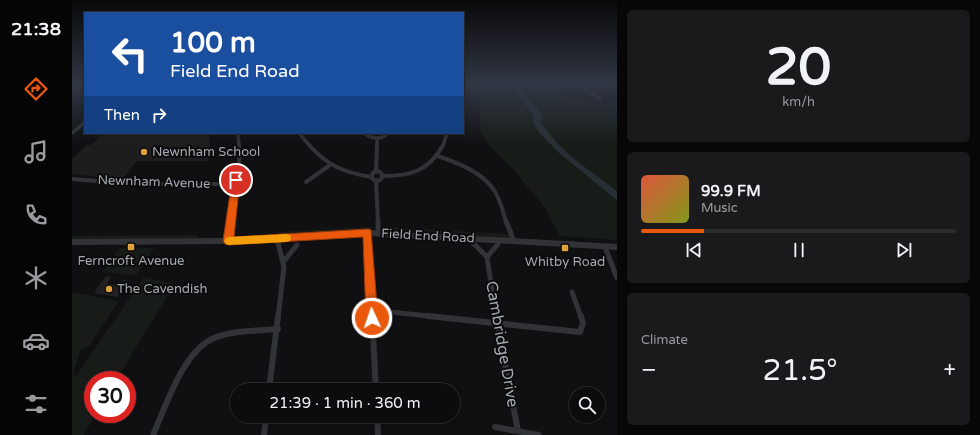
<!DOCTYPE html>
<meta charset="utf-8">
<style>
body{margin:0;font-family:"Varela Round",sans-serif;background:#1a1a1c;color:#f1f3f6;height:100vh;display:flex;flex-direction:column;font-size:15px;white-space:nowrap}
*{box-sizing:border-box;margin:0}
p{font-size:13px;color:#9a9b9e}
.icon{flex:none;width:22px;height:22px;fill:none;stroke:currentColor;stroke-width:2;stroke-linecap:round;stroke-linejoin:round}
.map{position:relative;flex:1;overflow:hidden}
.side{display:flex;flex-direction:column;gap:10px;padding:10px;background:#070708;width:363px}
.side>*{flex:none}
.hud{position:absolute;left:12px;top:12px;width:380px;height:122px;border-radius:0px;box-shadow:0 2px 6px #0003,0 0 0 1px #2c2c2e;background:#1a4fa0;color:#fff;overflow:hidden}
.controls{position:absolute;left:497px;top:387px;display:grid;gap:8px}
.controls a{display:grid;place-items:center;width:36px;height:36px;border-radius:50%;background:#0c0c0e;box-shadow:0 2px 6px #0003,0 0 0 1px #2c2c2e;font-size:20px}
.speed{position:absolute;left:12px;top:371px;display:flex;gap:8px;font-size:20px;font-weight:700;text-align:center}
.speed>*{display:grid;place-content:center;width:52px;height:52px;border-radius:50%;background:#0c0c0e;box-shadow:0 2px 6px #0003,0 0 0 1px #2c2c2e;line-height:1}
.speed .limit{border:6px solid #d22;background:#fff;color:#111}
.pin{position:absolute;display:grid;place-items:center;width:34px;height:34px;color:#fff;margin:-17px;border:2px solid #fff;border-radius:50%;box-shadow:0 1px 4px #0007}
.me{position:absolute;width:44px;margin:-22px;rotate:357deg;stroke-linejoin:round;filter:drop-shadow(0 0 3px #0008)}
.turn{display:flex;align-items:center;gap:14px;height:84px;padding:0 20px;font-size:18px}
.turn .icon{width:52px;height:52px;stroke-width:2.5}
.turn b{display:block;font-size:28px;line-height:34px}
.then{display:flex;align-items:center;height:38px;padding:0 20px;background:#0003;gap:8px;font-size:15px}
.big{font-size:30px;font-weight:600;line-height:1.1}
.side .tile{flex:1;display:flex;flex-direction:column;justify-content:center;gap:6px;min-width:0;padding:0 14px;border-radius:6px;background:#1a1a1c}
.side .dial{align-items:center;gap:0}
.dial b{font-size:52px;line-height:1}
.song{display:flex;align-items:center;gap:12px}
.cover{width:48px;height:48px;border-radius:6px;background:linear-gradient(135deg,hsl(10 70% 55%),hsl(70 70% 35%))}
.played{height:4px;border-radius:2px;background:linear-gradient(90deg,#ea580c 20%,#2c2c2e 20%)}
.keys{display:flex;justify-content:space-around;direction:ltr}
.heat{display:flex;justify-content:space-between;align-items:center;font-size:22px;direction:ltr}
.trip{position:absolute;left:158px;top:383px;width:230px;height:40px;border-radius:20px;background:#0c0c0e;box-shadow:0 2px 6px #0003,0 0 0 1px #2c2c2e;font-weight:600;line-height:40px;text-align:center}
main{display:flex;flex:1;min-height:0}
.menu{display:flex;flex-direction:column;width:72px;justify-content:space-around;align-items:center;background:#050506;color:#9a9b9e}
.menu .icon{width:28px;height:28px}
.menu .current{color:#ea580c}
.menu b{font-size:18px;color:#f1f3f6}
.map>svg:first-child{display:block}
</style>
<main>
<nav class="menu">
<b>21:38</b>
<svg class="icon current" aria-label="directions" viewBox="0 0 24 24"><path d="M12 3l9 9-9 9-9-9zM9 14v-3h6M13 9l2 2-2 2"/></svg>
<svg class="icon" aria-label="music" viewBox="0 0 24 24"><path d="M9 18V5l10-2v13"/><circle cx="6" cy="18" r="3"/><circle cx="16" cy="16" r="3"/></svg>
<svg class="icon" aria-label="phone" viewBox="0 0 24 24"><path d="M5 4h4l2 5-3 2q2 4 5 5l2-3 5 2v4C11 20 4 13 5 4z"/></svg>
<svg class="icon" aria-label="climate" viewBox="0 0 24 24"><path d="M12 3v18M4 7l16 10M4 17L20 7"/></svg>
<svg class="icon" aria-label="car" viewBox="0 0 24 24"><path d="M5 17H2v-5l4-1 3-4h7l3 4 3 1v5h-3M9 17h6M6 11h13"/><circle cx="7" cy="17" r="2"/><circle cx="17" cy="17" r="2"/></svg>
<svg class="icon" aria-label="filters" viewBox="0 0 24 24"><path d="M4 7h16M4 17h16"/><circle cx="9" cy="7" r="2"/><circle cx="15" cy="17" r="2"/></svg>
</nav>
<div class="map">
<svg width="545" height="435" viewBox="0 0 545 435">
<rect width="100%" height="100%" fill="#101012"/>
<!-- built -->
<polygon fill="#1d1d1e" points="32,133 137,133 138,145 136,161 65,161 50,180 0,174 0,159 15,145 19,145"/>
<!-- green -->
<g fill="#171c18">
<polygon points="398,84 476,84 499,100 545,102 545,240 488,236 473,208 440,168 415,143 409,132 407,105 403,89"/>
<polygon points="300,227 300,230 205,235 206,232"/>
<polygon points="311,227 436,234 438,238 312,230"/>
<polygon points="122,235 126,236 126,238 0,240 0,236"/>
<polygon points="48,248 82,248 64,276 31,271"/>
<polygon points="72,277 103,284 44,380 21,380 21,414 24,414 11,435 0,435 0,292 47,301 18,345 8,351 1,375 4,376"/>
</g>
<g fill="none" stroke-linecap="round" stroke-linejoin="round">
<!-- river -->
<path fill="#282f34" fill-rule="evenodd" d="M 438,84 L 444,84 L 470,115 L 471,117 L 469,122 C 486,151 519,171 545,191 L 545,200 L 542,198 L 486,152 L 467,132 L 461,122 L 463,117 Z"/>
</g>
<!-- building -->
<polygon fill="#212123" points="34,276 39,277 35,284 47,285 51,280 56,280 45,297 22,293"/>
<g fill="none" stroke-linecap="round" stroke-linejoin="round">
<!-- minor-far3 -->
<g stroke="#323336" stroke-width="3.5">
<polyline points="506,84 528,99"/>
<polyline points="0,90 12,84"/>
<polyline points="0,133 13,122"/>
<polyline points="166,133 167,146"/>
<polyline points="227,133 238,146"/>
<path d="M 292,133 C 300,139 309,140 317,133"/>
<polyline points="305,146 305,138"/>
<polyline points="371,146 375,133"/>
</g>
<!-- minor-far2 -->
<g stroke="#323336" stroke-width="4">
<path d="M 237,145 C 256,166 271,172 299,177"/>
<path d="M 366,156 C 386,163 410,172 422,190 C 428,199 431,211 434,222"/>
<circle cx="305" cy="176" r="5"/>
<polyline points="304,172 305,145"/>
<path d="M 311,176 C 339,176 357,171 371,145"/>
<polyline points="0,179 65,184 164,184"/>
<polyline points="304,180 306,222"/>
<polyline points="234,182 258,165"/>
<polyline points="159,222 168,154 167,145"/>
</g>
<!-- minor-far1 -->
<g stroke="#323336" stroke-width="5">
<polyline points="306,221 306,233"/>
<polyline points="434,221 442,241"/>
<polyline points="296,233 300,317"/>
<polyline points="205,239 212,267 206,317"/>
<polyline points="397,239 415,257 424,317"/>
<polyline points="156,241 159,221"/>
<polyline points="533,247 545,278"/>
<polyline points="415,257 426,244 426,240"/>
<polyline points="212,261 225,245"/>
<polyline points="500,292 509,317"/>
<polyline points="299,310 366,317"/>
</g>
<!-- minor -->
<g stroke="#323336" stroke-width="6">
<polyline points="300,316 304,390"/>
<polyline points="356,316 508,332 511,323 509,316"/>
<polyline points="424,316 446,431"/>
<polyline points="197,390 206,316"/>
<polyline points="305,416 306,435"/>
<polyline points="423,427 467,435"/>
<path d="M 81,435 C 94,406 111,351 142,338 C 161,330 186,331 206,329"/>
<polyline points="192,435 194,416"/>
</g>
<!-- tertiary -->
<polygon fill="#323336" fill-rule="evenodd" points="296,230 545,244 545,250 296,236 156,244 0,245 0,239 156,238"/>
</g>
<!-- sky -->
<linearGradient id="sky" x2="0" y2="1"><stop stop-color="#09090a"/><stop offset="0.58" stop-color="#313744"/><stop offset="1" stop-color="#313744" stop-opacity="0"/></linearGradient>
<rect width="545" height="145" fill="url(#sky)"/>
<!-- route -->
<polygon fill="#ea580c" stroke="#983908" points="164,177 168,180 162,237 296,229 299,230 306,318 304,322 300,324 296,322 294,318 291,237 156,245 153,244 151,241 160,180"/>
<!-- slow -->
<polygon fill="#f59e0b" points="214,234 218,235 219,238 218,241 214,242 157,245 154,244 152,241 154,238 157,237"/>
<!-- markers -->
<g fill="#dda13e" stroke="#0c0c0d" stroke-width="1.5">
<circle cx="72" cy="152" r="4"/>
<rect x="55" y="243" width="8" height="8" rx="2"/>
<rect x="489" y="244" width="8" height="8" rx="2"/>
<circle cx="37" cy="289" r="4"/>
</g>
<g text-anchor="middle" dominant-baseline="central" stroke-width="4" stroke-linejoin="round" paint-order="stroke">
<!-- poi labels -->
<g font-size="13" fill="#a3a8b1" stroke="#0c0c0d" text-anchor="start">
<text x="80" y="152">Newnham School</text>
<text x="59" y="261" text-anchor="middle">Ferncroft Avenue</text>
<text x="493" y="262" text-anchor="middle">Whitby Road</text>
<text x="45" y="289">The Cavendish</text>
</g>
<!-- street labels -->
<g font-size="13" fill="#a3a8b1" stroke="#0c0c0d">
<text transform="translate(82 182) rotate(2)">Newnham Avenue</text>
<text transform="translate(356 236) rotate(3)">Field End Road</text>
</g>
<!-- near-street labels -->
<g font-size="16" fill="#a3a8b1" stroke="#0c0c0d">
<text transform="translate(430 344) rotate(80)">Cambridge Drive</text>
</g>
</g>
</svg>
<div class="controls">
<a><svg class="icon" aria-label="search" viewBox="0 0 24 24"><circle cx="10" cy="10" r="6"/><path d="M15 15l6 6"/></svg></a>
</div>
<div class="speed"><div class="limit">30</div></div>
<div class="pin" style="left:164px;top:180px;background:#d93025"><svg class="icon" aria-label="arrive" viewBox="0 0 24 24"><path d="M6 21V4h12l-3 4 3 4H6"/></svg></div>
<svg class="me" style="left:300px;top:318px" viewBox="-20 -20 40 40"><circle r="17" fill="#ea580c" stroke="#fff" stroke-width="3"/><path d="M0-11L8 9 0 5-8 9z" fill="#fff"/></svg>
<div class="trip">21:39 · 1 min · 360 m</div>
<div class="hud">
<div class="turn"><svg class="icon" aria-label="left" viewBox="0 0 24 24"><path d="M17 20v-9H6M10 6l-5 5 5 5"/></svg><div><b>100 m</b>Field End Road</div></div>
<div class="then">Then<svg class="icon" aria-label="right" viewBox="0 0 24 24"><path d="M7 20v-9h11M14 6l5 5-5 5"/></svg></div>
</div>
</div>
<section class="side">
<div class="tile dial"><b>20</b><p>km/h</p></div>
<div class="tile">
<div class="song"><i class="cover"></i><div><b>99.9 FM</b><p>Music</p></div></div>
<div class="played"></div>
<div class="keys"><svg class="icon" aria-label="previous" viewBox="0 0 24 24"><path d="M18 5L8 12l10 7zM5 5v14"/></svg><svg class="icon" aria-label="pause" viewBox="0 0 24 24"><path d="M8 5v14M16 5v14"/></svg><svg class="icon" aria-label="next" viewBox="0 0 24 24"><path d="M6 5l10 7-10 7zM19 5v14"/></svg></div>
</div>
<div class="tile"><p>Climate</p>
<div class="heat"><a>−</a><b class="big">21.5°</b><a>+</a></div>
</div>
</section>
</main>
